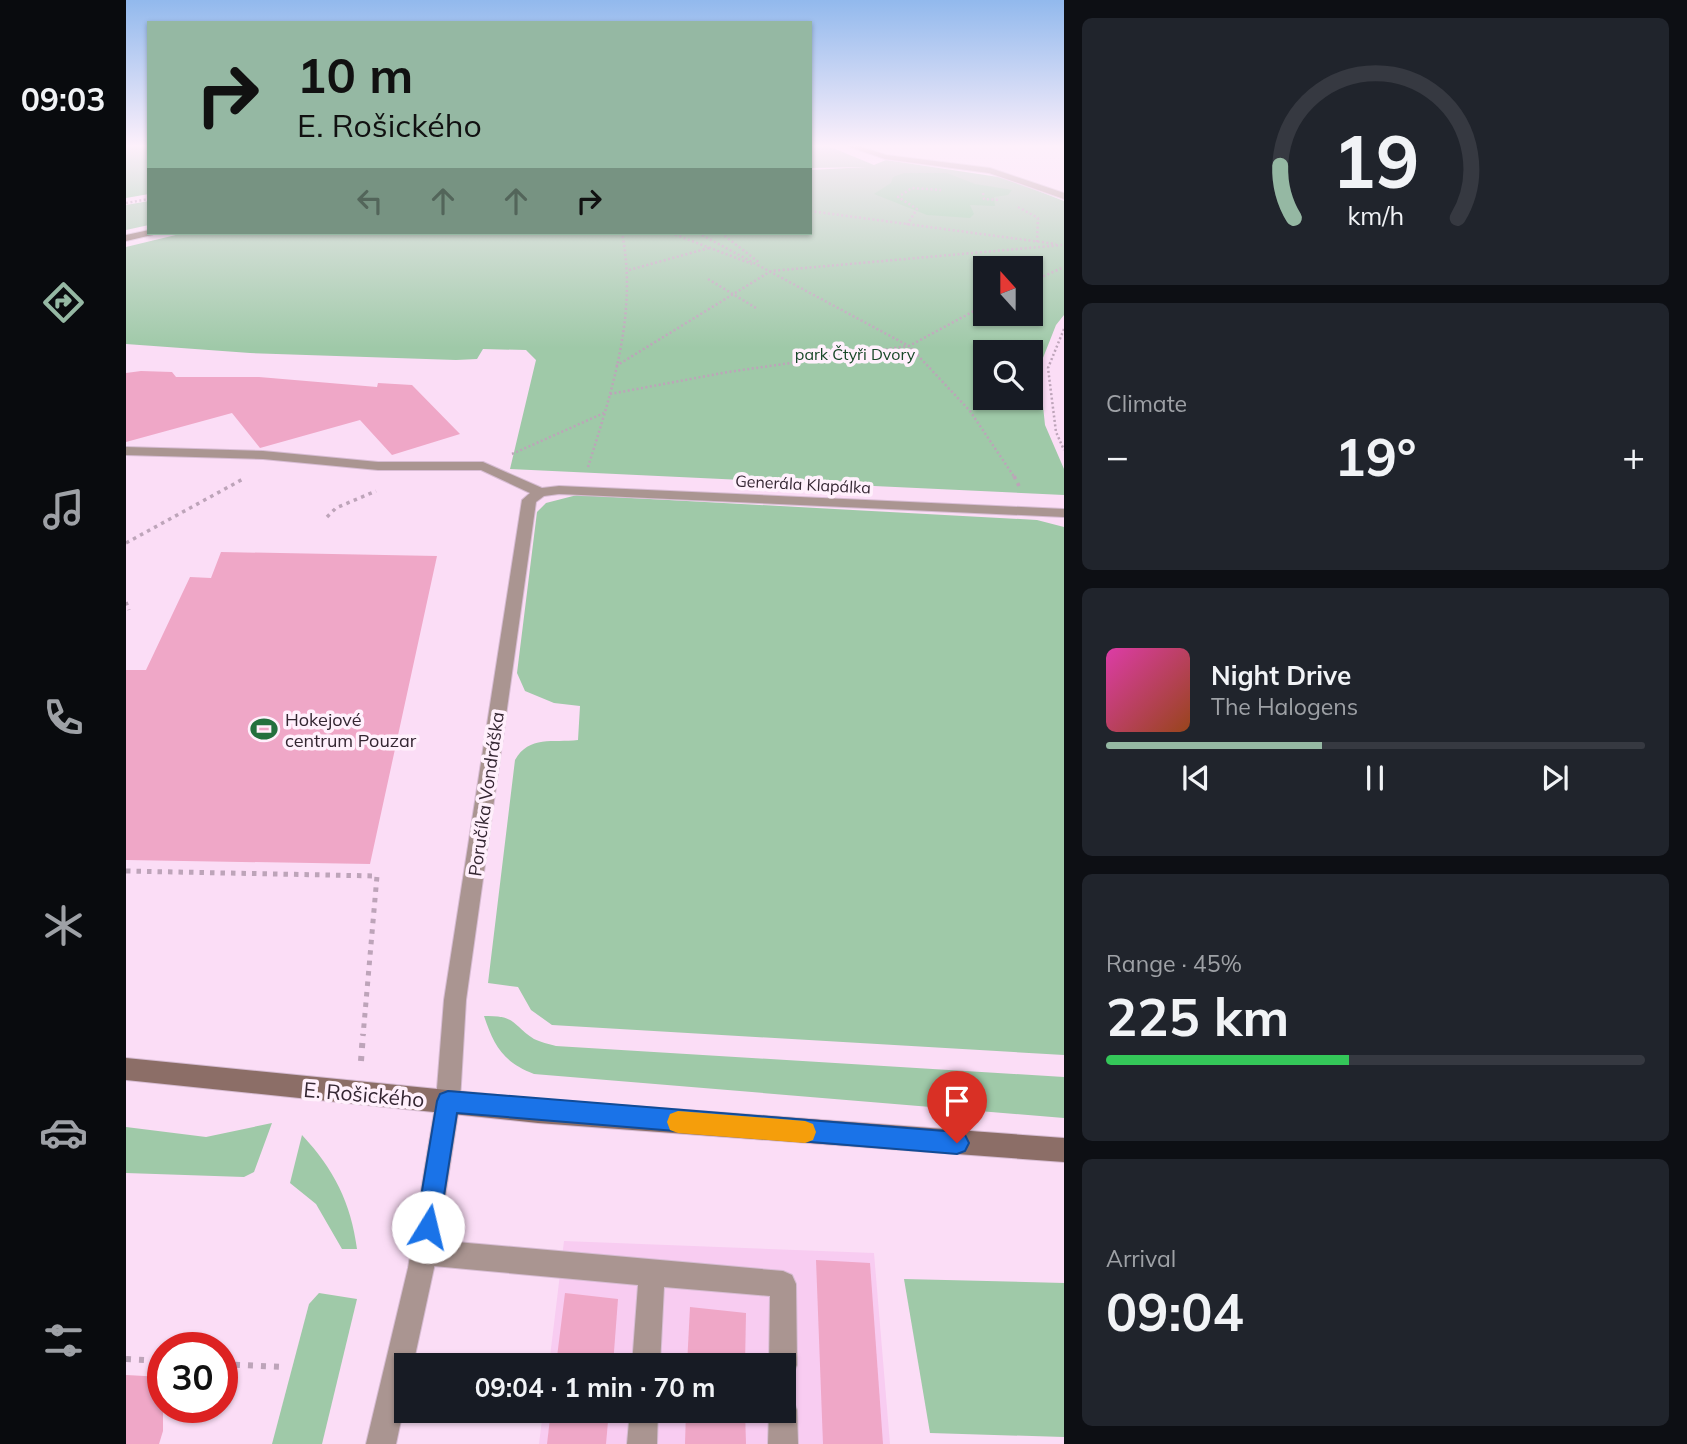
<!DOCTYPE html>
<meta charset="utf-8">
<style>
body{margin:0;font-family:Mulish,sans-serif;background:#20242c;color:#f1f3f6;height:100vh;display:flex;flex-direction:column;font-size:26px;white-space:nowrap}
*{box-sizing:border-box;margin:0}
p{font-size:23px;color:#9ea1a6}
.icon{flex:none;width:38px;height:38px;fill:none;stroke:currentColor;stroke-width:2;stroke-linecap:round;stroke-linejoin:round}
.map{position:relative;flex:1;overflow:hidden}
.details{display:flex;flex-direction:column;gap:18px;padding:18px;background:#0d0f14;width:623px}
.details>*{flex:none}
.top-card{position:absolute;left:21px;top:21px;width:665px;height:214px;border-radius:0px;box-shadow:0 2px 5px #0004;background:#95b8a3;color:#111;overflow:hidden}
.needle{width:46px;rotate:339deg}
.tools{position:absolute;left:847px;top:256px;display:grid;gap:14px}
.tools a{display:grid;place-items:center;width:70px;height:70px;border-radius:0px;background:#171b24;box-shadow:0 2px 5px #0004;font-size:35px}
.speed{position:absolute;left:21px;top:1332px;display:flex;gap:14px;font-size:35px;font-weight:700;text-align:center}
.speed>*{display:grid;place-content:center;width:91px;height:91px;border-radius:50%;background:#171b24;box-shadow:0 2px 5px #0004;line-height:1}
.speed .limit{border:10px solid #d22;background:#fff;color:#111}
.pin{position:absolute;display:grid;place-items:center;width:60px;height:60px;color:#fff;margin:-72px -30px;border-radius:50% 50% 50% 0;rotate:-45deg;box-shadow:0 0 7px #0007}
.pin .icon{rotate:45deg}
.me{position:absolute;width:77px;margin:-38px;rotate:9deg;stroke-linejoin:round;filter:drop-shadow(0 0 5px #0008)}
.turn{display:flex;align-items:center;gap:24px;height:147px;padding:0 35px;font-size:32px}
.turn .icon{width:91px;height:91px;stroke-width:2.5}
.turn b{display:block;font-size:49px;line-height:60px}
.lanes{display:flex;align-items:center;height:66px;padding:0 35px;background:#0003;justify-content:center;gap:35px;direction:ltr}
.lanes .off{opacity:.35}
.big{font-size:52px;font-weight:700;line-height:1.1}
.details .widget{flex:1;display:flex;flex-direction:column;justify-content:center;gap:10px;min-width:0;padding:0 24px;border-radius:10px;background:#20242c}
.details .dial{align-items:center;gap:0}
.dial svg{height:182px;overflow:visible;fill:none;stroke:#363941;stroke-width:7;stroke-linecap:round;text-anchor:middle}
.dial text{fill:#f1f3f6;stroke:none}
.song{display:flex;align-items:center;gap:21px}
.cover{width:84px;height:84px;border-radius:10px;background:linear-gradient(135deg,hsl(320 70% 55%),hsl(20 70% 35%))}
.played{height:7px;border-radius:4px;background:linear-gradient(90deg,#95b8a3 40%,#363941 40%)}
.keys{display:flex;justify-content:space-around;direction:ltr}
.heat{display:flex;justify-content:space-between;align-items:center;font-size:38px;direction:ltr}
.charge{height:10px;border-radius:5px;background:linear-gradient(90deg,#34c759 45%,#363941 0)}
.trip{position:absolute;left:268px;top:1353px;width:402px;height:70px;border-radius:0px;background:#171b24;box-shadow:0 2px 5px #0004;font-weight:700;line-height:70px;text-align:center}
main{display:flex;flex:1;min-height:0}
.tabs{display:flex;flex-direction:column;width:126px;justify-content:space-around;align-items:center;background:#090b0e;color:#9ea1a6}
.tabs .icon{width:49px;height:49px}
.tabs .current{color:#95b8a3}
.tabs b{font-size:32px;color:#f1f3f6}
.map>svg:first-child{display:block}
</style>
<main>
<nav class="tabs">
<b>09:03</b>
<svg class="icon current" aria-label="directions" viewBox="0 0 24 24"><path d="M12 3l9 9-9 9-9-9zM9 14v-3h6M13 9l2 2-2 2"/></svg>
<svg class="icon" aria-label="music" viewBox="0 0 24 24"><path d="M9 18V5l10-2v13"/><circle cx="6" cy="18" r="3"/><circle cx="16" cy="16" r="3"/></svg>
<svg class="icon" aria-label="phone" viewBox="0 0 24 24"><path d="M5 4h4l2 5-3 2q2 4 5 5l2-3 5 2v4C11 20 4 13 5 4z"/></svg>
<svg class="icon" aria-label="climate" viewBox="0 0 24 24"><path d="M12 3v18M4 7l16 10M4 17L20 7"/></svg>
<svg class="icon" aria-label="car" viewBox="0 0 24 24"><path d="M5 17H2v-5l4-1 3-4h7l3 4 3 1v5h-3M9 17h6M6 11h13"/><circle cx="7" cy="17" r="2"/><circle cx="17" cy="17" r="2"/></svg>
<svg class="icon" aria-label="filters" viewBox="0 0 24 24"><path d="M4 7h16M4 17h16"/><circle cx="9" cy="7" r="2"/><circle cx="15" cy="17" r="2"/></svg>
</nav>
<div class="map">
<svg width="938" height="1444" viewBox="0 0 938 1444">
<rect width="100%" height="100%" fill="#fbddf6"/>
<!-- built -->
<polygon fill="#f8ccf1" points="438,1241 748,1253 764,1444 413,1444 417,1411 658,1410 658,1365 423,1365"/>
<!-- green -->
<g fill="#9fc9a8" fill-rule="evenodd">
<path d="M 684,146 L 702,146 L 748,165 L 760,160 L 879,178 L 938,201 L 938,315 L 930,325 L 913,368 L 919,425 L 938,469 L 938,495 L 384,469 L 410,360 L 400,350 L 357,349 L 351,359 L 330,360 L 124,353 L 0,344 L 0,247 L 58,233 L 684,233 L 684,170 L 741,167 L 684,168 ZM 859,268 L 905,268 L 905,313 L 859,313 ZM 859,352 L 905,352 L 905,397 L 859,397 Z"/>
<polygon points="23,201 23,225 0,230 0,205"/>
<path d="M 451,495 L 911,520 L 938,527 L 938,1055 L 426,1025 L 405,1010 L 392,987 L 362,983 L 389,760 C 403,735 427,743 452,740 L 454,706 L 428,703 L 399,691 L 391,673 L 411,512 L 420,503 Z"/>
<path d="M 358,1016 C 390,1015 386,1025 408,1039 C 414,1042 423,1044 430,1046 L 938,1077 L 938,1118 L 408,1074 C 377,1062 368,1046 358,1016 Z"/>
<polygon points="146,1123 128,1172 118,1177 0,1173 0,1127 80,1137"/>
<path d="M 176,1135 C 208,1169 225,1203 231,1249 L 216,1249 L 190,1204 L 164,1183 Z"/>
<polygon points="778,1279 938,1283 938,1437 804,1433"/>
<polygon points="193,1293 231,1299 196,1444 146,1444 183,1304"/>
</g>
<!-- forest -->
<g fill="#89c999">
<polygon points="0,146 23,146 23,194 0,198"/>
<polygon points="778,173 821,173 849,184 886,190 882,195 868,197 869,206 844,205 848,214 844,218 801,215 748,194 765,183 767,177"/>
</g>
<!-- building -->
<g fill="#efa7c7">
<polygon points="15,371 46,372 50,377 133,377 251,387 252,383 286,385 334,434 266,455 234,420 134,448 106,413 0,442 0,373"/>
<polygon points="95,552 311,556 244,864 0,860 0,670 20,670 64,577 85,578"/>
<polygon points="690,1260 744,1263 757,1444 697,1444"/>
<polygon points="439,1293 492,1299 487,1365 430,1365"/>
<polygon points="564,1307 620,1313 619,1365 561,1365"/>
<polygon points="0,1375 37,1377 37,1431 33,1444 0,1444"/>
<polygon points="425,1410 483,1410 480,1444 421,1444"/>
<polygon points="560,1410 619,1410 620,1444 559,1444"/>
</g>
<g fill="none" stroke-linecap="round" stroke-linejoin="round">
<!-- lane casing -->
<g stroke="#d7bcd3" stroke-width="2">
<g id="lane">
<polygon points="297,1239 657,1271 666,1275 670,1284 671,1365 667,1375 658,1379 658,1365 643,1365 644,1296 538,1287 534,1365 506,1365 512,1285 297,1265 288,1261 284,1252 288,1243"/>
<polygon points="658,1396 667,1400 671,1410 672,1444 642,1444 643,1410 658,1410"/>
<polygon points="504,1410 532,1410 531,1444 501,1444"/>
</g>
</g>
<!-- street casing -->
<g stroke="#d7bcd3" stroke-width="2">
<g id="street">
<polygon points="721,146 733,146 760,155 864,168 938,193 938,199 863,173 759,159"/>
<polygon points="0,447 137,451 252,462 357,462 416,488 433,486 938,509 938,517 433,494 418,496 410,502 340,1000 334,1101 308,1268 287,1365 280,1365 280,1397 270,1444 240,1444 282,1268 310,1101 318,1000 396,500 404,493 355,470 252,470 137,459 0,455"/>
</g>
</g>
<!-- secondary casing -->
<g stroke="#d7bcd3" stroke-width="2">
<g id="secondary">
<polygon points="23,230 23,233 28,233 26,235 0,241 0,235"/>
<polygon points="0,1058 412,1099 938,1138 938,1162 412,1123 0,1080"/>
</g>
</g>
<!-- path-far3 -->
<g stroke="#bda4b9" stroke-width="2.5" stroke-dasharray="2 2.5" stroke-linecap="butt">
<polyline points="857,193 858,199 874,200"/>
<polyline points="0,203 23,199"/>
<polyline points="892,207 912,218 911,242"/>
<polyline points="684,211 930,244"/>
<polyline points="781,225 791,209 772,197 786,188 815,190"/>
<polyline points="545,233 626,264"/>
<polyline points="572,233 783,346 859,305"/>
<polyline points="595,233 634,263"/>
<polyline points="503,270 583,248"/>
<polyline points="582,279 630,308"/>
<polyline points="905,282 938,267"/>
<polyline points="938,329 922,368 930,432 938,450"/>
<polyline points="490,366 645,271 936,245"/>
<polyline points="484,394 602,372 783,346 844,411 889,478"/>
<polyline points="386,454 478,413"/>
<path d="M 462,467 C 486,391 512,313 496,233"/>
</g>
<!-- path-far2 -->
<g stroke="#bda4b9" stroke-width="3.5" stroke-dasharray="3.5 4.5" stroke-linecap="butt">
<polyline points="888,476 893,486"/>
<polyline points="201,517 210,508 250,491"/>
<polyline points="0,543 117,479"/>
<polyline points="0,602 3,610"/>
</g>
<!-- path-far1 -->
<polyline stroke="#bda4b9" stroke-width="5" stroke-dasharray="4.5 6" stroke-linecap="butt" points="0,871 251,876 237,1036"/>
<!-- path -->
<g stroke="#bda4b9" stroke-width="6" stroke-dasharray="5 8" stroke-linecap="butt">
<polyline points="235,1061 237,1034"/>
<polyline points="0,1359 37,1361"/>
<polyline points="96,1364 157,1367"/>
</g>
<!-- lane -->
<use href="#lane" fill="#aa9591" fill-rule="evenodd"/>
<!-- street -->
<use href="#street" fill="#aa9591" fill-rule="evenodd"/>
<!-- secondary -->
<use href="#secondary" fill="#8c6e67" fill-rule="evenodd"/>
</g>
<!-- sky -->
<linearGradient id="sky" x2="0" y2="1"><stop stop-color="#92b9ed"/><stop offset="0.42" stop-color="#fdf0fb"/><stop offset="1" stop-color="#fdf0fb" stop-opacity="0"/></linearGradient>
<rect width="938" height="348" fill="url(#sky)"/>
<!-- route -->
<polygon fill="#1a73e8" stroke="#114b97" stroke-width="2" points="322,1091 831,1132 839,1135 843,1143 839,1151 831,1154 331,1113 313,1227 310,1235 302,1238 293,1235 290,1227 311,1101 314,1094"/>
<!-- slow -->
<polygon fill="#f59e0b" points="552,1111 679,1121 687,1124 690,1132 687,1140 679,1143 552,1133 544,1130 541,1122 544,1114"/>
<!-- icons -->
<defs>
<g id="stadium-bare" transform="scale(2.1)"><path d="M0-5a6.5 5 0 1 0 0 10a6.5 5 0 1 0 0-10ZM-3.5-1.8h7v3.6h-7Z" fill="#24703e" stroke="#fff0fc" stroke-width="2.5" paint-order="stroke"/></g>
</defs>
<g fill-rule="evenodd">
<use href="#stadium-bare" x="138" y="729"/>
</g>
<g text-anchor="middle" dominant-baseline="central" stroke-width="7" stroke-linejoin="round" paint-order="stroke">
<!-- far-park labels -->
<g font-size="16" fill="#184728" stroke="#fff0fc">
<text x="729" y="354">park Čtyři Dvory</text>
</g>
<!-- far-street labels -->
<g font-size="16" fill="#342632" stroke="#fff0fc">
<text transform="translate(677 484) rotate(3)">Generála Klapálka</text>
</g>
<!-- poi labels -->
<g font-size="18" fill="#342632" stroke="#fff0fc" text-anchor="start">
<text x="159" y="719">Hokejové<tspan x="159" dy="21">centrum Pouzar</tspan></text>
</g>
<!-- street labels -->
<g font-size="18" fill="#342632" stroke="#fff0fc">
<text transform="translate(360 794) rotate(-82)">Poručíka Vondráška</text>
</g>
<!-- near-street labels -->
<g font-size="21" fill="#342632" stroke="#fff0fc">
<text transform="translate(238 1094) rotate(5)">E. Rošického</text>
</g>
</g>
</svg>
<div class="tools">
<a><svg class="needle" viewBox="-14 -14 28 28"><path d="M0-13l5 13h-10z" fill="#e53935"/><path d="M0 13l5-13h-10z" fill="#9ea1a6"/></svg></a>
<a><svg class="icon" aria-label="search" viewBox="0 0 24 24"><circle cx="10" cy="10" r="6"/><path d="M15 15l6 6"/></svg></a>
</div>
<div class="speed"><div class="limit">30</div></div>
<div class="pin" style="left:831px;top:1143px;background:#d93025"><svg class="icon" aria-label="arrive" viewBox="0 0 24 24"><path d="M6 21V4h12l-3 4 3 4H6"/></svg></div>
<svg class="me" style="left:302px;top:1227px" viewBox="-20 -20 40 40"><circle r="19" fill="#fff"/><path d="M0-13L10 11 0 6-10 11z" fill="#1a73e8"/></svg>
<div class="trip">09:04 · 1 min · 70 m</div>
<div class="top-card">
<div class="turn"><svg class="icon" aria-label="right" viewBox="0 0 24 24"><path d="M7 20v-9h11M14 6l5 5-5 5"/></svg><div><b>10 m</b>E. Rošického</div></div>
<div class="lanes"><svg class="icon off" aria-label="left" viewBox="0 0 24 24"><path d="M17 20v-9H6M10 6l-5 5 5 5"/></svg><svg class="icon off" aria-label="ahead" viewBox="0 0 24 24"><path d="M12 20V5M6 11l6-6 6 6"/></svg><svg class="icon off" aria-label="ahead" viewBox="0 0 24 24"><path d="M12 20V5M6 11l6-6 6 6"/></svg><svg class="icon" aria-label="right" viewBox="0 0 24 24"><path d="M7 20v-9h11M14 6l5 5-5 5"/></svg></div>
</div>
</div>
<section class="details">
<div class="widget dial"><svg viewBox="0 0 100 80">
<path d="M14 69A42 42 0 1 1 86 69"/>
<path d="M14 69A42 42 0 0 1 8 46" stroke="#95b8a3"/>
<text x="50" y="56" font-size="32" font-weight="700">19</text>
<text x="50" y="72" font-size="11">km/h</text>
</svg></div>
<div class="widget"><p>Climate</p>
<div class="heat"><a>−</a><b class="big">19°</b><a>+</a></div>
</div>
<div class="widget">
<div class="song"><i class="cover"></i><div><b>Night Drive</b><p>The Halogens</p></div></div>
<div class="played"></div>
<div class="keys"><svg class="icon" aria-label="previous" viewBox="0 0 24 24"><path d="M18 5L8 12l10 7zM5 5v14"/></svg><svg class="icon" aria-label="pause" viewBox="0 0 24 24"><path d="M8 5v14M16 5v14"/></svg><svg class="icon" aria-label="next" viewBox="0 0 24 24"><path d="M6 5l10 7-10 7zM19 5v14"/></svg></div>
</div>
<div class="widget"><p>Range · 45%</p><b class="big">225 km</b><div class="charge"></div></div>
<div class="widget"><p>Arrival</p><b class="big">09:04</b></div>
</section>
</main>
